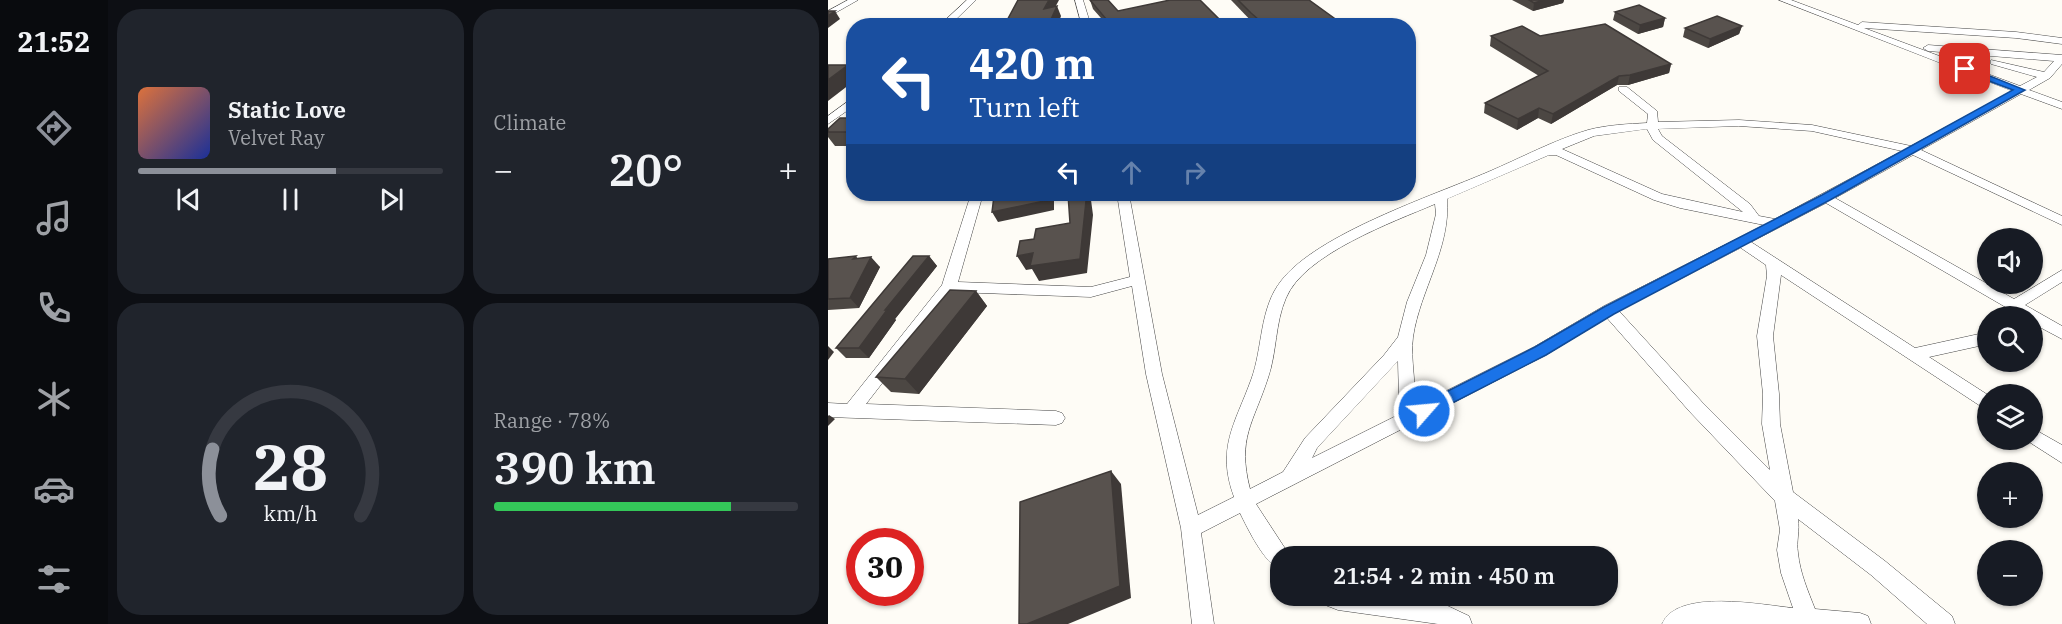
<!DOCTYPE html>
<meta charset="utf-8">
<style>
body{margin:0;font-family:"IBM Plex Serif",serif;background:#20242c;color:#f1f3f6;height:100vh;display:flex;flex-direction:column;font-size:22px;white-space:nowrap}
*{box-sizing:border-box;margin:0}
p{font-size:20px;color:#9ea1a6}
.icon{flex:none;width:33px;height:33px;fill:none;stroke:currentColor;stroke-width:2;stroke-linecap:round;stroke-linejoin:round}
.map{position:relative;flex:1;overflow:hidden}
.panel{display:flex;flex-direction:column;gap:9px;padding:9px;background:#0d0f14;width:720px}
.panel>*{flex:none}
.banner{position:absolute;left:18px;top:18px;width:570px;height:183px;border-radius:24px;box-shadow:0 2px 4px #0004;background:#1a4fa0;color:#fff;overflow:hidden}
.controls{position:absolute;left:1149px;top:228px;display:grid;gap:12px}
.controls a{display:grid;place-items:center;width:66px;height:66px;border-radius:50%;background:#171b24;box-shadow:0 2px 4px #0004;font-size:30px}
.speed{position:absolute;left:18px;top:528px;display:flex;gap:12px;font-size:30px;font-weight:700;text-align:center}
.speed>*{display:grid;place-content:center;width:78px;height:78px;border-radius:50%;background:#171b24;box-shadow:0 2px 4px #0004;line-height:1}
.speed .limit{border:9px solid #d22;background:#fff;color:#111}
.pin{position:absolute;display:grid;place-items:center;width:51px;height:51px;color:#fff;margin:-26px;border-radius:12px;box-shadow:0 3px 9px #0006}
.me{position:absolute;width:66px;margin:-33px;rotate:63deg;stroke-linejoin:round;filter:drop-shadow(0 0 4px #0008)}
.turn{display:flex;align-items:center;gap:21px;height:126px;padding:0 24px;font-size:27px}
.turn .icon{width:78px;height:78px;stroke-width:2.5}
.turn b{display:block;font-size:42px;line-height:51px}
.lanes{display:flex;align-items:center;height:57px;padding:0 24px;background:#0003;justify-content:center;gap:30px;direction:ltr}
.lanes .off{opacity:.35}
.big{font-size:45px;font-weight:600;line-height:1.1}
.panel .widget{flex:1;display:flex;flex-direction:column;justify-content:center;gap:9px;min-width:0;padding:0 21px;border-radius:24px;background:#20242c}
.panel .dial{align-items:center;gap:0}
.dial svg{height:156px;overflow:visible;fill:none;stroke:#363941;stroke-width:7;stroke-linecap:round;text-anchor:middle}
.dial text{fill:#f1f3f6;stroke:none}
.song{display:flex;align-items:center;gap:18px}
.cover{width:72px;height:72px;border-radius:9px;background:linear-gradient(135deg,hsl(20 70% 55%),hsl(230 70% 35%))}
.played{height:6px;border-radius:3px;background:linear-gradient(90deg,#8c9099 65%,#363941 65%)}
.keys{display:flex;justify-content:space-around;direction:ltr}
.heat{display:flex;justify-content:space-between;align-items:center;font-size:33px;direction:ltr}
.charge{height:9px;border-radius:4px;background:linear-gradient(90deg,#34c759 78%,#363941 0)}
.panel .tiles{flex:1;display:grid;gap:9px;grid-template-columns:repeat(2,1fr)}
.trip{position:absolute;left:442px;top:546px;width:348px;height:60px;border-radius:24px;background:#171b24;box-shadow:0 2px 4px #0004;font-weight:600;line-height:60px;text-align:center}
main{display:flex;flex:1;min-height:0}
.tabs{display:flex;flex-direction:column;width:108px;justify-content:space-around;align-items:center;background:#090b0e;color:#9ea1a6}
.tabs .icon{width:42px;height:42px}
.tabs .active{color:#8c9099}
.tabs b{font-size:27px;color:#f1f3f6}
.map>svg:first-child{display:block}
</style>
<main>
<nav class="tabs">
<b>21:52</b>
<svg class="icon active" aria-label="directions" viewBox="0 0 24 24"><path d="M12 3l9 9-9 9-9-9zM9 14v-3h6M13 9l2 2-2 2"/></svg>
<svg class="icon" aria-label="music" viewBox="0 0 24 24"><path d="M9 18V5l10-2v13"/><circle cx="6" cy="18" r="3"/><circle cx="16" cy="16" r="3"/></svg>
<svg class="icon" aria-label="phone" viewBox="0 0 24 24"><path d="M5 4h4l2 5-3 2q2 4 5 5l2-3 5 2v4C11 20 4 13 5 4z"/></svg>
<svg class="icon" aria-label="climate" viewBox="0 0 24 24"><path d="M12 3v18M4 7l16 10M4 17L20 7"/></svg>
<svg class="icon" aria-label="car" viewBox="0 0 24 24"><path d="M5 17H2v-5l4-1 3-4h7l3 4 3 1v5h-3M9 17h6M6 11h13"/><circle cx="7" cy="17" r="2"/><circle cx="17" cy="17" r="2"/></svg>
<svg class="icon" aria-label="filters" viewBox="0 0 24 24"><path d="M4 7h16M4 17h16"/><circle cx="9" cy="7" r="2"/><circle cx="15" cy="17" r="2"/></svg>
</nav>
<section class="panel">
<div class="tiles">
<div class="widget">
<div class="song"><i class="cover"></i><div><b>Static Love</b><p>Velvet Ray</p></div></div>
<div class="played"></div>
<div class="keys"><svg class="icon" aria-label="previous" viewBox="0 0 24 24"><path d="M18 5L8 12l10 7zM5 5v14"/></svg><svg class="icon" aria-label="pause" viewBox="0 0 24 24"><path d="M8 5v14M16 5v14"/></svg><svg class="icon" aria-label="next" viewBox="0 0 24 24"><path d="M6 5l10 7-10 7zM19 5v14"/></svg></div>
</div>
<div class="widget"><p>Climate</p>
<div class="heat"><a>−</a><b class="big">20°</b><a>+</a></div>
</div>
<div class="widget dial"><svg viewBox="0 0 100 80">
<path d="M14 69A42 42 0 1 1 86 69"/>
<path d="M14 69A42 42 0 0 1 10 35" stroke="#8c9099"/>
<text x="50" y="56" font-size="32" font-weight="700">28</text>
<text x="50" y="72" font-size="11">km/h</text>
</svg></div>
<div class="widget"><p>Range · 78%</p><b class="big">390 km</b><div class="charge"></div></div>
</div>
</section>
<div class="map">
<svg width="1234" height="624" viewBox="0 0 1234 624">
<rect width="100%" height="100%" fill="#fefcf6"/>
<g fill="none" stroke-linecap="round" stroke-linejoin="round">
<!-- street casing -->
<g stroke="#444" stroke-width="1">
<g id="street">
<polygon points="20,0 30,0 0,17 0,11"/>
<polygon points="139,0 148,0 121,26 111,26"/>
<polygon points="247,0 255,0 263,26 254,26"/>
<path d="M 951,0 L 963,0 L 1030,25 L 1034,22 L 1188,32 L 1234,38 L 1234,44 L 1188,38 L 1036,28 L 1192,86 L 1209,77 L 1163,64 L 1163,60 L 1216,72 L 1226,61 L 1100,51 L 1095,48 L 1100,45 L 1234,55 L 1234,64 L 1222,78 L 1201,90 L 1234,102 L 1234,109 L 1193,94 L 1093,150 L 1234,216 L 1234,225 L 1085,155 L 1007,198 L 1186,299 L 1234,270 L 1234,282 L 1197,305 L 1234,326 L 1234,339 L 1204,323 L 1204,316 L 1193,316 L 998,203 L 923,242 L 1087,348 L 1160,332 L 1160,344 L 1101,357 L 1160,395 L 1160,411 L 953,275 L 945,336 L 951,394 L 952,424 L 965,492 L 1057,561 L 1124,616 L 1127,624 L 1099,624 L 1043,575 L 970,519 C 972,531 968,541 970,553 C 972,573 980,591 987,609 L 1032,613 L 1040,616 L 1043,624 L 834,624 C 849,588 934,605 965,608 L 953,573 L 949,550 L 952,530 L 947,501 L 862,412 L 779,318 L 718,355 L 428,504 L 462,556 L 453,556 L 453,570 C 436,563 420,529 412,513 L 373,533 L 386,624 L 364,624 L 353,528 L 318,374 L 304,286 L 263,297 L 125,292 L 38,404 L 228,411 L 234,413 L 237,418 L 234,423 L 228,425 L 0,417 L 0,403 L 19,404 L 114,285 L 143,194 L 155,194 L 130,282 L 263,287 L 302,277 L 289,194 L 301,194 L 334,374 L 370,515 L 406,497 C 388,448 407,424 423,380 C 435,348 431,309 453,281 C 489,234 604,196 660,172 C 693,158 726,140 760,130 C 779,125 800,124 819,123 L 820,114 L 791,91 L 791,87 L 799,87 L 829,111 L 830,122 L 911,120 L 984,125 L 1083,146 L 1184,91 ZM 911,126 L 984,131 L 1074,151 L 947,219 L 931,216 L 922,204 L 834,136 L 830,129 ZM 819,129 L 825,140 L 915,212 L 834,194 L 734,149 L 766,136 ZM 721,155 L 728,155 L 826,200 L 852,208 L 936,225 L 776,306 L 706,347 L 586,407 C 589,384 582,360 585,337 C 592,290 623,248 619,199 ZM 607,204 L 608,214 L 598,255 L 579,302 L 570,337 L 556,355 L 477,438 L 455,472 L 422,489 C 409,438 425,424 440,378 C 449,352 447,323 458,298 C 476,254 565,222 607,204 ZM 913,248 L 938,265 L 939,276 L 929,336 L 935,394 L 934,424 L 942,470 L 874,402 L 791,311 ZM 570,361 L 571,399 L 568,416 L 484,458 L 489,448 Z"/>
<polygon points="26,97 26,106 0,124 0,116"/>
<polygon points="1204,428 1234,445 1234,463 1198,440 1204,440"/>
<polygon points="488,596 568,596 607,600 641,616 644,624 610,624 510,610 492,603"/>
</g>
</g>
<!-- street -->
<use href="#street" fill="#fff" fill-rule="evenodd"/>
</g>
<!-- wall -->
<g fill="#4c4743">
<polygon points="262,0 290,11 393,21 394,26 280,26 265,9"/>
<polygon points="403,0 481,0 517,26 428,26"/>
<polygon points="684,0 736,0 735,3 705,11"/>
<polygon points="787,12 837,18 835,27 810,34 785,20"/>
<polygon points="914,26 911,34 880,48 855,37 857,28"/>
<polygon points="663,36 712,36 843,64 841,73 800,85 789,85 723,124 710,118 689,130 656,113 657,103 711,76 662,46"/>
<polygon points="26,118 26,146 7,146 0,137 0,129"/>
<polygon points="28,256 30,259 52,267 31,308 0,310 0,259"/>
<polygon points="101,256 109,266 67,319 68,320 41,358 18,358 8,348"/>
<polygon points="148,291 159,306 91,394 63,392 48,377"/>
</g>
<!-- shaded-wall -->
<g fill="#3e3937">
<polygon points="221,0 231,0 221,19 216,9"/>
<polygon points="716,0 736,0 735,3 705,11 706,3"/>
<polygon points="229,6 233,16 230,26 220,26"/>
<polygon points="7,11 12,19 0,28 0,16"/>
<polygon points="837,18 835,27 810,34 812,25"/>
<polygon points="393,21 394,26 376,26"/>
<polygon points="914,26 911,34 880,48 882,39"/>
<polygon points="582,56 582,66 580,67 580,57"/>
<polygon points="843,64 841,73 800,85 802,75"/>
<polygon points="20,65 26,74 26,81 0,101 0,80"/>
<polygon points="791,76 789,85 723,124 725,114"/>
<polygon points="711,108 710,118 689,130 690,119"/>
<polygon points="221,194 226,194 226,210 170,222 164,212"/>
<polygon points="253,194 276,194 276,197 263,200 265,215 259,273 211,281 204,269 198,270 189,256 205,253 212,265 257,201"/>
<polygon points="101,256 109,266 67,319 68,320 41,358 31,348 57,310"/>
<polygon points="43,257 52,267 31,308 22,298"/>
<polygon points="148,291 159,306 91,394 77,379"/>
<polygon points="0,346 6,352 0,360"/>
<polygon points="1,415 7,419 0,426 0,416"/>
<polygon points="283,471 293,484 303,598 240,624 199,624"/>
</g>
<!-- building -->
<g fill="#58524e" stroke="#3e3937" stroke-width="1.5">
<polygon points="190,0 221,0 216,9 229,6 220,26 176,26"/>
<polygon points="262,0 280,0 290,11 342,0 372,0 393,21 376,26 284,26"/>
<polygon points="410,0 481,0 517,26 438,26 423,13"/>
<polygon points="701,0 716,0 706,3"/>
<polygon points="811,5 837,18 812,25 787,12"/>
<polygon points="0,11 7,11 0,16"/>
<polygon points="889,16 914,26 882,39 857,28"/>
<polygon points="777,24 843,64 802,75 791,76 725,114 711,108 690,119 657,103 720,71 663,36 694,26 712,36"/>
<polygon points="0,65 20,65 0,80"/>
<polygon points="12,118 26,118 26,132 0,132 0,129"/>
<polygon points="176,194 221,194 221,200 164,212 166,196"/>
<polygon points="240,194 257,194 258,201 252,259 202,266 205,253 189,256 192,241 206,239 208,229 242,223"/>
<polygon points="28,256 25,259 43,257 22,298 0,299 0,259"/>
<polygon points="85,256 101,256 57,310 59,310 31,348 8,348"/>
<polygon points="122,290 148,291 77,379 48,377"/>
<polygon points="283,471 292,586 199,624 191,624 192,502"/>
</g>
<!-- route -->
<polygon fill="#1a73e8" stroke="#114b97" stroke-width="1.5" points="1137,66 1197,90 1002,200 786,314 718,355 601,415 596,417 590,415 588,411 590,406 707,347 776,307 994,195 1185,90 1134,71 1132,69"/>
</svg>
<div class="controls">
<a><svg class="icon" aria-label="sound" viewBox="0 0 24 24"><path d="M4 9h4l5-4v14l-5-4H4zM17 9q2 3 0 6"/></svg></a>
<a><svg class="icon" aria-label="search" viewBox="0 0 24 24"><circle cx="10" cy="10" r="6"/><path d="M15 15l6 6"/></svg></a>
<a><svg class="icon" aria-label="layers" viewBox="0 0 24 24"><path d="M12 4l9 5-9 5-9-5zM3 14l9 5 9-5"/></svg></a>
<a>+</a>
<a>−</a>
</div>
<div class="speed"><div class="limit">30</div></div>
<div class="pin" style="left:1137px;top:69px;background:#d93025"><svg class="icon" aria-label="arrive" viewBox="0 0 24 24"><path d="M6 21V4h12l-3 4 3 4H6"/></svg></div>
<svg class="me" style="left:596px;top:411px" viewBox="-20 -20 40 40"><circle r="17" fill="#1a73e8" stroke="#fff" stroke-width="3"/><path d="M0-11L8 9 0 5-8 9z" fill="#fff"/></svg>
<div class="trip">21:54 · 2 min · 450 m</div>
<div class="banner">
<div class="turn"><svg class="icon" aria-label="left" viewBox="0 0 24 24"><path d="M17 20v-9H6M10 6l-5 5 5 5"/></svg><div><b>420 m</b>Turn left</div></div>
<div class="lanes"><svg class="icon" aria-label="left" viewBox="0 0 24 24"><path d="M17 20v-9H6M10 6l-5 5 5 5"/></svg><svg class="icon off" aria-label="ahead" viewBox="0 0 24 24"><path d="M12 20V5M6 11l6-6 6 6"/></svg><svg class="icon off" aria-label="right" viewBox="0 0 24 24"><path d="M7 20v-9h11M14 6l5 5-5 5"/></svg></div>
</div>
</div>
</main>
